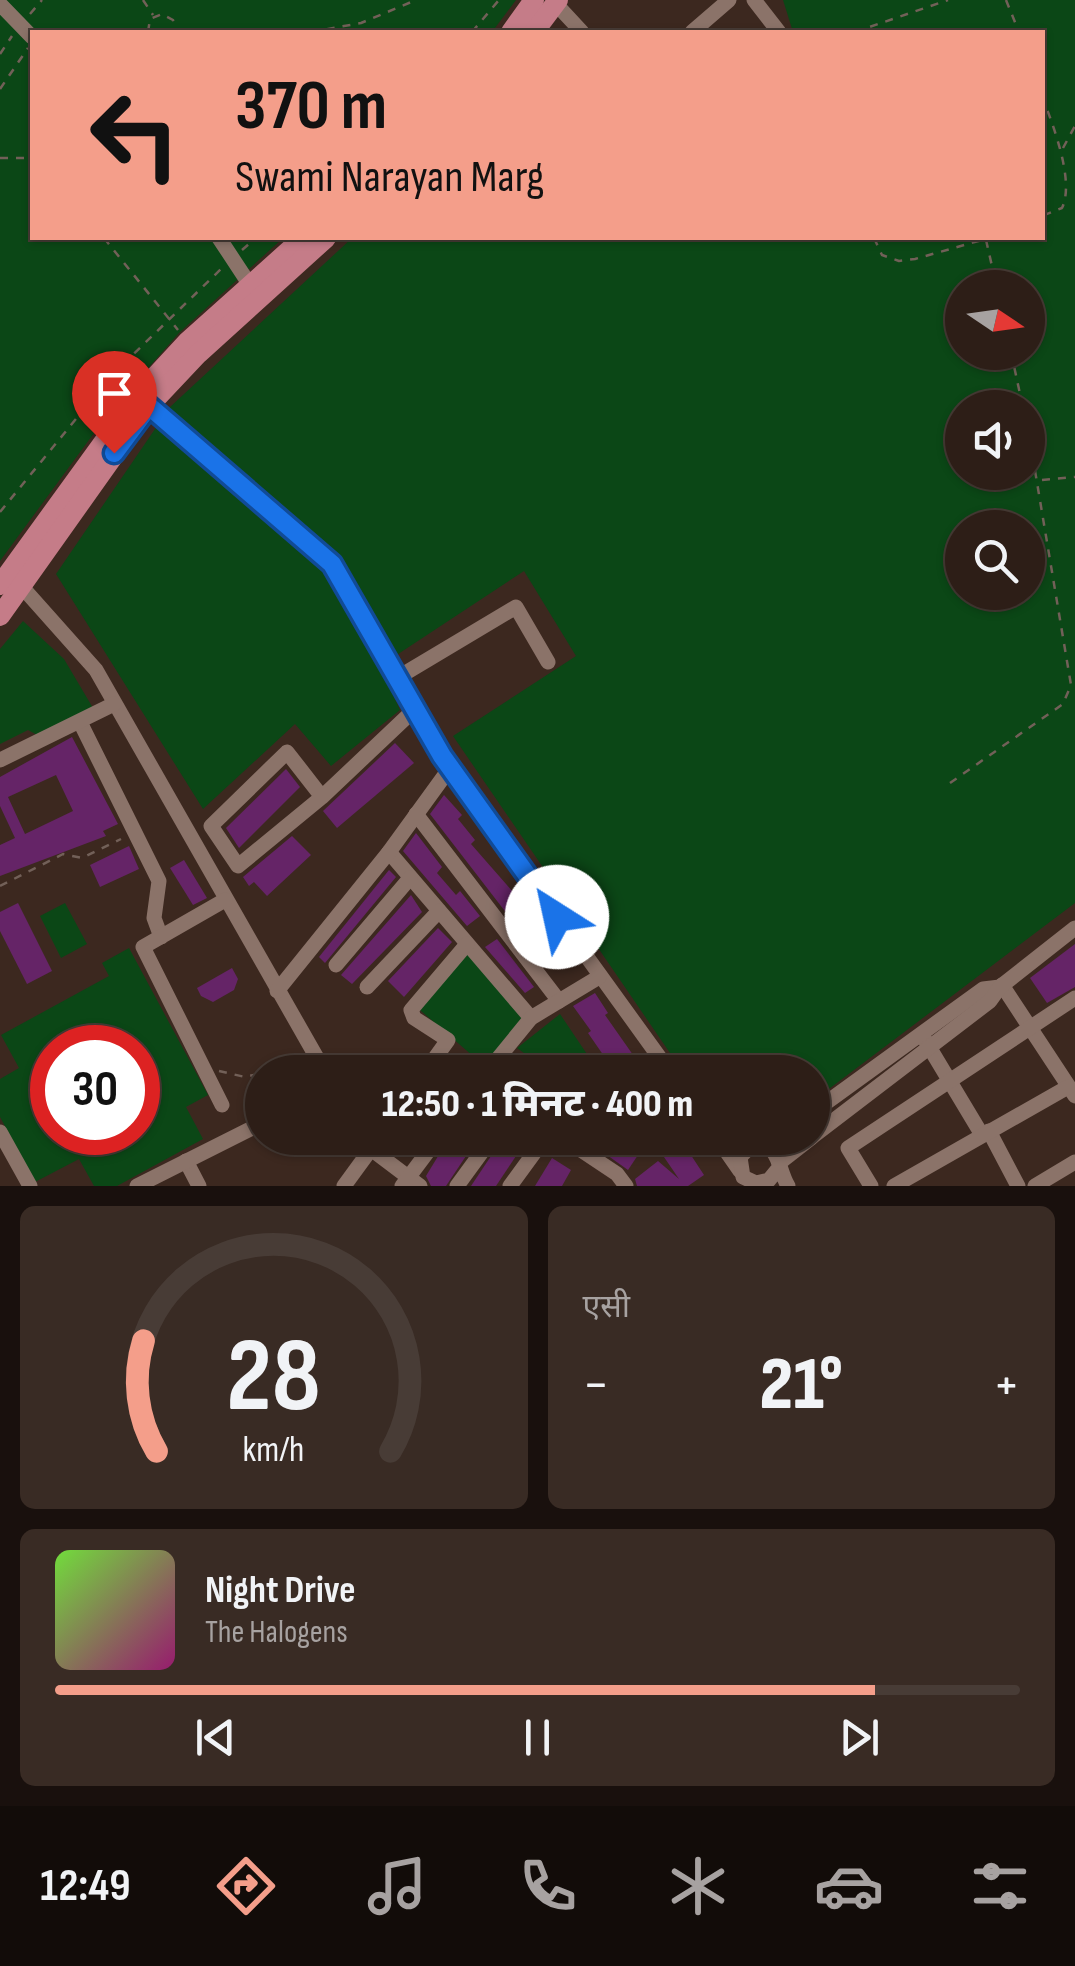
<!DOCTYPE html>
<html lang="hi">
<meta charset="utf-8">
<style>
body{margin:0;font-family:"Sofia Sans Condensed","Noto Sans Devanagari",sans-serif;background:#392b24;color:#f1f3f6;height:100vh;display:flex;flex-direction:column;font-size:38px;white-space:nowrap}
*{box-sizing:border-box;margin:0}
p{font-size:32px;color:#a7a2a1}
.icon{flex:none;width:55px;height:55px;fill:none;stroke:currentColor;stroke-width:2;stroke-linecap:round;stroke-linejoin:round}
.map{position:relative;height:1186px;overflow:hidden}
.details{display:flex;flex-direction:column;gap:20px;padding:20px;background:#19100d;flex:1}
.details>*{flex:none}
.banner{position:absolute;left:30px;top:30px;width:1015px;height:210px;border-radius:0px;box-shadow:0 2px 8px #0004,0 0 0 2px #483c36;background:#f49e8a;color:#111;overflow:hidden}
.needle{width:65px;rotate:103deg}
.buttons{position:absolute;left:945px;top:270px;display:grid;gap:20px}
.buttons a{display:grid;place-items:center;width:100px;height:100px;border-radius:50%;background:#2d1e17;box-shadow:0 2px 8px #0004,0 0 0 2px #483c36;font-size:50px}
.speed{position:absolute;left:30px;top:1025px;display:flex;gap:20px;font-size:50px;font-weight:700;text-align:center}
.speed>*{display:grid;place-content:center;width:130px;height:130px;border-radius:50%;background:#2d1e17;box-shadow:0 2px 8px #0004,0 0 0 2px #483c36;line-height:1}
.speed .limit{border:15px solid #d22;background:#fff;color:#111}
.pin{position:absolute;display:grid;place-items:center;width:85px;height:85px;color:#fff;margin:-102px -42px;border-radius:50% 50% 50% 0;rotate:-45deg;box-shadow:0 0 10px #0007}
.pin .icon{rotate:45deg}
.me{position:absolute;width:110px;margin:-55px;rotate:325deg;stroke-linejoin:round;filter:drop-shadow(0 0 8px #0008)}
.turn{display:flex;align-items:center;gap:35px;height:210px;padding:0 40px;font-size:45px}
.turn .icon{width:130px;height:130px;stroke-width:2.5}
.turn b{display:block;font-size:70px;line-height:85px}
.big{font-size:75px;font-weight:800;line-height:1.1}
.details .card{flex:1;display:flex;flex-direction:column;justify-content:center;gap:15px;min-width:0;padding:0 35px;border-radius:15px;background:#392b24}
.details .dial{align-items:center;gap:0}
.dial svg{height:260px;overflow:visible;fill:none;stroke:#483c36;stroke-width:7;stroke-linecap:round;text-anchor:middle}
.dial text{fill:#f1f3f6;stroke:none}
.song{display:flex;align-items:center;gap:30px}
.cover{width:120px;height:120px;border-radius:15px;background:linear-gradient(135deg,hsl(100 70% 55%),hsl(320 70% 35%))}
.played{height:10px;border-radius:5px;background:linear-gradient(90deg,#f49e8a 85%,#483c36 85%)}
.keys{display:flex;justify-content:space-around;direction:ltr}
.heat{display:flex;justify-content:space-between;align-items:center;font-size:55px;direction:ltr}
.details .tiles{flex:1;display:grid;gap:20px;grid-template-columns:1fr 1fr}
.card:last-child{grid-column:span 2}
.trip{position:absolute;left:245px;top:1055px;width:585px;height:100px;border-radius:50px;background:#2d1e17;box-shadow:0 2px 8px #0004,0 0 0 2px #483c36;font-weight:800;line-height:100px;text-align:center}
.tab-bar{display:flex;height:160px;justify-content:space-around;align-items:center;background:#120c09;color:#a7a2a1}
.tab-bar .icon{width:70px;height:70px}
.tab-bar .selected{color:#f49e8a}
.tab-bar b{font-size:45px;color:#f1f3f6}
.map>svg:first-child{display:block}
</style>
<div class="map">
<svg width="1075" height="1186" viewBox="0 0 1075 1186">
<rect width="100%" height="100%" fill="#3c281f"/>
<!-- green -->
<g fill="#0b4716" fill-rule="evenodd">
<polygon points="0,0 516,0 492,32 32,32 32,238 283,238 179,333 111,410 0,561"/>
<path d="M 783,0 L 1075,0 L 1075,903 L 813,1101 L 812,1072 L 683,1072 L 453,736 L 576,656 L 524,571 L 380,666 L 400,710 L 331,766 L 295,724 L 203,809 L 56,574 L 170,407 L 352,238 L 1042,238 L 1042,32 L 793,32 ZM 962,288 L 1028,288 L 1028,352 L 962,352 ZM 962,408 L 1028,408 L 1028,472 L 962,472 ZM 962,528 L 1028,528 L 1028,592 L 962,592 Z"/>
<polygon points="23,621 64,659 93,708 39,736 28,730 0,744 0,649"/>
<polygon points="65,903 87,944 61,958 40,916"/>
<polygon points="470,947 525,1022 489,1070 413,1004"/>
<path d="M 129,948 L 208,1095 L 186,1107 L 203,1139 L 117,1186 L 94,1186 L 79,1159 L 35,1182 L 0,1117 L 0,1079 L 19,1068 L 1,1035 L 109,976 L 102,963 ZM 52,1048 L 138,1048 L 138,1132 L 52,1132 Z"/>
<polygon points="560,1014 599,1072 550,1072 517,1048"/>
</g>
<!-- building -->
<g fill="#652467" fill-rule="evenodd">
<path d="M 72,737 L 118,824 L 103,831 L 106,836 L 0,876 L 0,845 L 15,838 L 0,806 L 0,777 ZM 56,775 L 73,811 L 25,834 L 8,797 Z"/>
<polygon points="395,743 414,763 337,828 323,811"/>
<polygon points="286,769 300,787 239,848 226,828"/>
<polygon points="444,795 462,815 458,819 475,840 471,844 521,901 544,938 539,943 544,950 538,954 430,814"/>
<polygon points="416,833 442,867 437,873 456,895 460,891 480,916 467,926 403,851"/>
<polygon points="292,836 311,855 267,896 254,882 249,886 243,877"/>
<polygon points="129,846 139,869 100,887 90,865"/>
<polygon points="184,860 207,898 193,905 170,868"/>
<polygon points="389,870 396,877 325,963 319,957"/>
<polygon points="411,895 422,912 352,984 341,975"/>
<polygon points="18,903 52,971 27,984 0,931 0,912"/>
<polygon points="438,928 452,942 404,997 388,981"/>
<polygon points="497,939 534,987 525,993 485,947"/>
<polygon points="1075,944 1075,987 1047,1003 1030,978"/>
<polygon points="232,968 238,979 234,990 213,1002 201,996 197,988"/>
<polygon points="595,993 608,1013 605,1015 645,1072 615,1072 588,1033 591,1031 573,1006"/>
<polygon points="449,1138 478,1138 446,1186 431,1186 426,1176"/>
<polygon points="503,1138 528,1138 496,1186 471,1186"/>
<polygon points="583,1138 628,1138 642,1149 628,1170"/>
<polygon points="651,1138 697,1138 685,1146 704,1175 688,1186 637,1186 635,1179 658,1161 679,1179"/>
<polygon points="552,1158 571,1170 562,1186 535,1186"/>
</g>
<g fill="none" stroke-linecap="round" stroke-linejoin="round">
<!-- path -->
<g stroke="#726058" stroke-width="2.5" stroke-dasharray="8 8" stroke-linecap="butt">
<polyline points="143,0 153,15"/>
<polyline points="1006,0 1019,32"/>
<polyline points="30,14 42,0"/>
<polyline points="148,32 150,19 162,14 173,20 175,32"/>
<polyline points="311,32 361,23 416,0"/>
<polyline points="472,32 499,0"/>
<polyline points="855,32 948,0"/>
<polyline points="0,54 12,36"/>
<polyline points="0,89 28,48"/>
<path d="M 1042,96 C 1053,125 1075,181 1062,208 L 1042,216"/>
<polyline points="1063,148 1075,126"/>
<polyline points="0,158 32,158"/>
<polyline points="104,238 178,330"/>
<polyline points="874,238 882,255 899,261 915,259 989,238"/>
<polyline points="986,240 997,288"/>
<polyline points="242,250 256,238"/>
<polyline points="1011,352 1023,408"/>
<polyline points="1042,480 1075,477"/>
<polyline points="0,512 111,376 221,269"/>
<polyline points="950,783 1063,704 1071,685 1028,429"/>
<polyline points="0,886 63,854 82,858 121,839"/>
<polyline points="219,1071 245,1077 262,1073"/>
<polyline points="265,1072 281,1068"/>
</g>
<!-- minor -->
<g stroke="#8b7369" stroke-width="15">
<polyline points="754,0 779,32"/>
<polyline points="555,3 582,32"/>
<polyline points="0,4 32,37"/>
<polyline points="692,32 729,0"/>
<polyline points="219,238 250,285"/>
<polyline points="141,399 332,564 442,756 670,1072"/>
<polyline points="15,579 96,670 325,1072"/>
<polyline points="397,678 516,607 548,662"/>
<polyline points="80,722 159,881 154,918 161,937"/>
<polyline points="0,760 114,704"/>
<polyline points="322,797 287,752 211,826 238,866 322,797 415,709"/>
<polyline points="416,814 559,1001"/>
<polyline points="389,852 531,1018"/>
<polyline points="336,965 410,878"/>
<polyline points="1002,985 1075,1096"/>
<polyline points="367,987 439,911"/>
<polyline points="277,991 389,852 450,768"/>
<polyline points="925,1040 982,1135"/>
<polyline points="425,1072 448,1040 414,1018 411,1010 467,944"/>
<polyline points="487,1072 531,1018 599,977"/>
<polyline points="222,1105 143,947 225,900"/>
<polyline points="812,1113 983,989 1000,987"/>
<polyline points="989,1131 1018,1186"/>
<polyline points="0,1132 30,1186"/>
<polyline points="812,1137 990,1001 1000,987 1075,928"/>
<polyline points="364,1138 371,1149 420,1186"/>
<polyline points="563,1138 617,1174 626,1186"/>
<polyline points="717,1138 740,1171"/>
<polyline points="186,1161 199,1186"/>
<polyline points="779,1163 811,1138"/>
<path d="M 778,1169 L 769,1180 L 756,1183 L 743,1177 L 740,1157 L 754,1143 C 781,1144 777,1168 788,1186"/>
<polyline points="137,1186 262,1123"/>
<polyline points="344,1186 379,1138"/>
<polyline points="402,1186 438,1138"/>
<polyline points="457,1186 492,1138"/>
<polyline points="510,1186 545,1138"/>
<polyline points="871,1186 848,1148 1075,998"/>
<polyline points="894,1186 1068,1087"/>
<polyline points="1035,1186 1075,1162"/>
</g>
<!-- major -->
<g stroke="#c57c88" stroke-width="20">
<polyline points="511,32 534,0"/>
<polyline points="534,32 558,0"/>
<polyline points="0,585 137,396 187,342 303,238"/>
<polyline points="0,616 149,406 198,354 326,238"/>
</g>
</g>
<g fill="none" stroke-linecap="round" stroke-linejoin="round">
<!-- route casing -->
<g stroke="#114b97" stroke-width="25">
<polyline id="route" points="114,453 149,406 332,564 442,756 557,917"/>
</g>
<!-- route -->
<use href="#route" stroke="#1a73e8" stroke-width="18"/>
</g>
</svg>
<div class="buttons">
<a><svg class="needle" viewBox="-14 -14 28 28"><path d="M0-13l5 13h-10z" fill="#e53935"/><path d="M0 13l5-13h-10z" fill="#a7a2a1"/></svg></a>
<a><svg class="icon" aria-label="sound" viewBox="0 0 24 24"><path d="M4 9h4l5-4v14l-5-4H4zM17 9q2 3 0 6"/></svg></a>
<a><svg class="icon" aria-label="search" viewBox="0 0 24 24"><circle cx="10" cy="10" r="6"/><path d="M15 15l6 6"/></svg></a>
</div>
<div class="speed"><div class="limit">30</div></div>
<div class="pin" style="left:114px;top:453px;background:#d93025"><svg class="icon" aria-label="arrive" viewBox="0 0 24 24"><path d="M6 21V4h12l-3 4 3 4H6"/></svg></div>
<svg class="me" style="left:557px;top:917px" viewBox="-20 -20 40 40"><circle r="19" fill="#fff"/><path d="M0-13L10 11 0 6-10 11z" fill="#1a73e8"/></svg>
<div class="trip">12:50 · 1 मिनट · 400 m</div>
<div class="banner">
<div class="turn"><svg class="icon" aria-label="left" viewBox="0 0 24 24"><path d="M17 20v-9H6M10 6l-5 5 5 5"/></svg><div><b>370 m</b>Swami Narayan Marg</div></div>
</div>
</div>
<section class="details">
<div class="tiles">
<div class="card dial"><svg viewBox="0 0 100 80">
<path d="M14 69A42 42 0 1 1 86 69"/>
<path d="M14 69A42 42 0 0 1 10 35" stroke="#f49e8a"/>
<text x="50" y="56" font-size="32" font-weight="700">28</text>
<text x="50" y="72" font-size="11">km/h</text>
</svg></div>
<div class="card"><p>एसी</p>
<div class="heat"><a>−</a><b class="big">21°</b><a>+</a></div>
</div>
<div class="card">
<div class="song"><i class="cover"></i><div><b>Night Drive</b><p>The Halogens</p></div></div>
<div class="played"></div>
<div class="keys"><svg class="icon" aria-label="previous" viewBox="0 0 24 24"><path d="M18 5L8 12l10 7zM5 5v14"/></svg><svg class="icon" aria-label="pause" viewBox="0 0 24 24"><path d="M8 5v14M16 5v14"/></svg><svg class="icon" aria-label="next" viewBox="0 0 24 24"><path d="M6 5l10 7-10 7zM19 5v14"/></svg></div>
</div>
</div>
</section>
<nav class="tab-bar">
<b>12:49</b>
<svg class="icon selected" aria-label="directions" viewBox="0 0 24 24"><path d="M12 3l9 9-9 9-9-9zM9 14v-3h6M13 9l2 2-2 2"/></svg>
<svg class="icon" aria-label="music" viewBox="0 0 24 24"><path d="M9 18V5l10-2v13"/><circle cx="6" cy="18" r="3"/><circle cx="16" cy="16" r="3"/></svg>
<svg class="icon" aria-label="phone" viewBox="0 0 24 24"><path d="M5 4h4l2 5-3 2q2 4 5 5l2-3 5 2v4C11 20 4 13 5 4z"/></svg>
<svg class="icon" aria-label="climate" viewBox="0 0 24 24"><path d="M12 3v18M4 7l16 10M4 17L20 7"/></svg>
<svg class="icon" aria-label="car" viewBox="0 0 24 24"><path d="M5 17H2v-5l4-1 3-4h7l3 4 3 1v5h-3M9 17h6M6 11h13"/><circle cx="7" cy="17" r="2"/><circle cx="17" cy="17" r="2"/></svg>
<svg class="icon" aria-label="filters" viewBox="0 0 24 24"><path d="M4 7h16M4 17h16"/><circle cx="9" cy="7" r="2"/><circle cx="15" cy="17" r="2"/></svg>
</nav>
